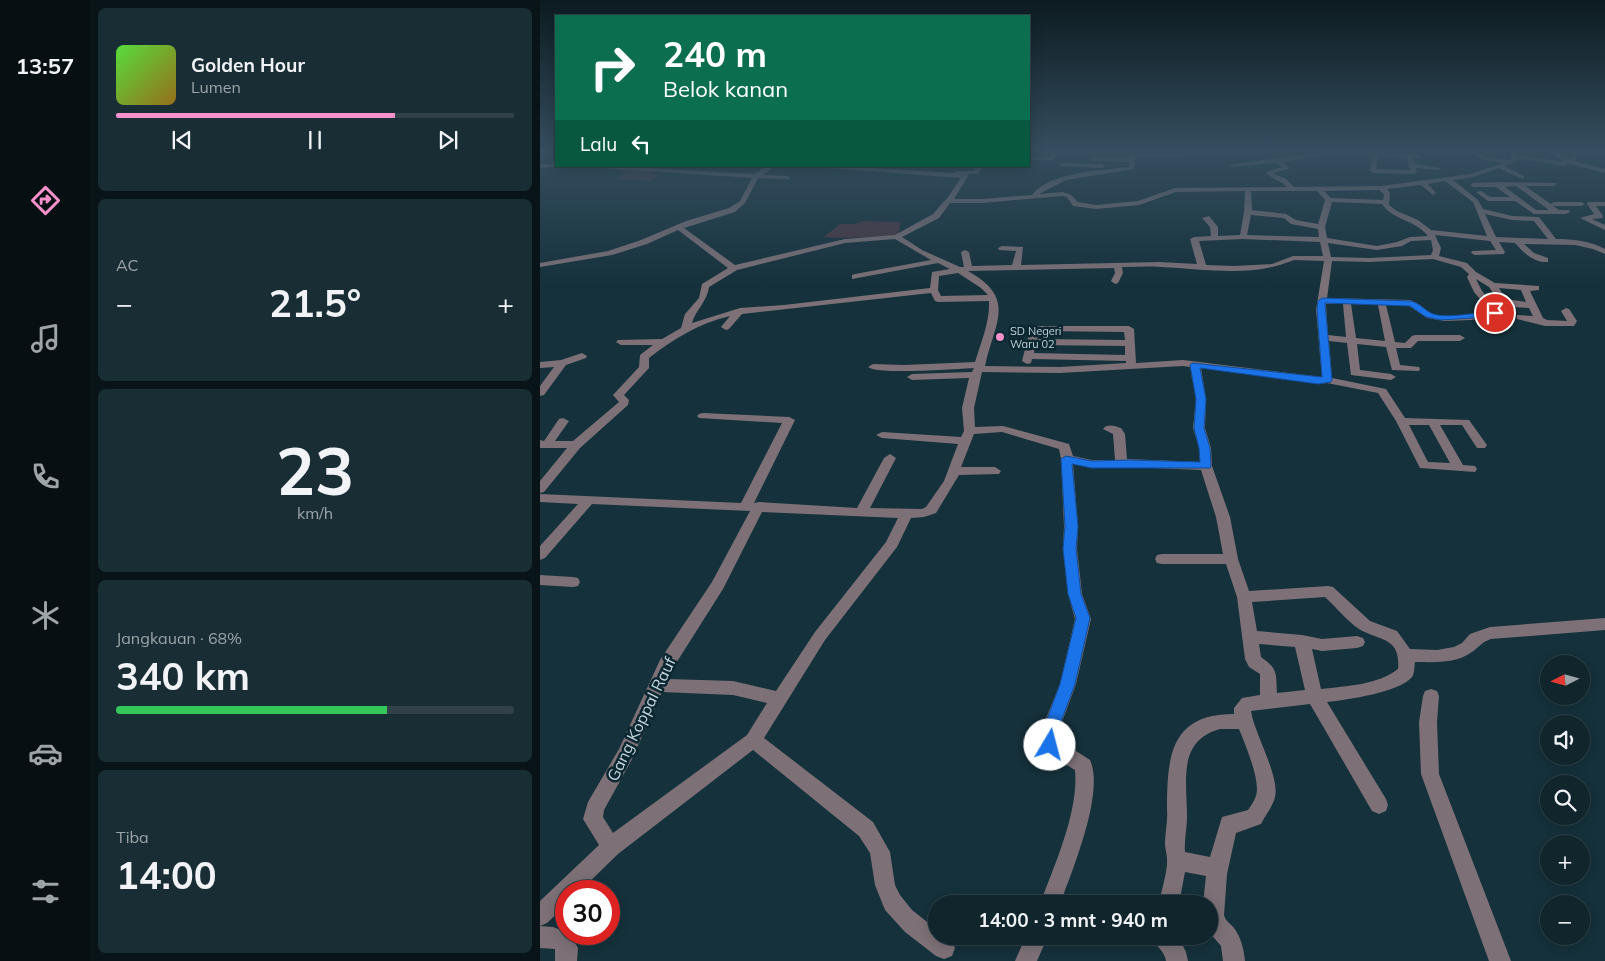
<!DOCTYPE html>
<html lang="id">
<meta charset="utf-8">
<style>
body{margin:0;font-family:Mulish,sans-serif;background:#192d34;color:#f1f3f6;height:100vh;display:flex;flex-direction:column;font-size:19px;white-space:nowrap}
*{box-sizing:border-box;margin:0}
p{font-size:16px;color:#9ca5a9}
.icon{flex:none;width:28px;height:28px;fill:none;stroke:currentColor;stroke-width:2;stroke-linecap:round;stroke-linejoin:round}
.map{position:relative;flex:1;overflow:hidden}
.panel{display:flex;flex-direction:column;gap:8px;padding:8px;background:#091418;width:450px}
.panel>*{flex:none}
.banner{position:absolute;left:15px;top:15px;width:475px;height:152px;border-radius:0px;box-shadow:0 2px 12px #0003,0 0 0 1px #304248;background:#0b6e4f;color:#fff;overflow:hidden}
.needle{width:32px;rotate:264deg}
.buttons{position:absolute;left:1000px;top:655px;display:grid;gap:10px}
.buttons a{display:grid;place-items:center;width:50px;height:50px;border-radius:50%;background:#10252c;box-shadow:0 2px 12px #0003,0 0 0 1px #304248;font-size:25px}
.speed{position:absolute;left:15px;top:880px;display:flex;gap:10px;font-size:25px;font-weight:700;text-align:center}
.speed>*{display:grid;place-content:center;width:65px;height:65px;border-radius:50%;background:#10252c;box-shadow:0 2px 12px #0003,0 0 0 1px #304248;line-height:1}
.speed .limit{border:8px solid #d22;background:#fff;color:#111}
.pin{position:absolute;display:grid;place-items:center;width:42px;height:42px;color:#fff;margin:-21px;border:2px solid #fff;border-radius:50%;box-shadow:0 1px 5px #0007}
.me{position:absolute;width:55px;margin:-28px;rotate:8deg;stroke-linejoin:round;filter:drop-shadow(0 0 4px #0008)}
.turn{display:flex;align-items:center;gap:18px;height:105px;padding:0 25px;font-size:22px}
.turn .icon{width:65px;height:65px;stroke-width:2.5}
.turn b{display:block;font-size:35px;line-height:42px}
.then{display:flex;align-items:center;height:48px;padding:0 25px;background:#0003;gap:10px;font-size:19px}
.big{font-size:38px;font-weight:700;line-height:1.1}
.panel .card{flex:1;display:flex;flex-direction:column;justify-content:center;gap:8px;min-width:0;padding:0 18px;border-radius:8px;background:#192d34}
.panel .dial{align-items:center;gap:0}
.dial b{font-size:65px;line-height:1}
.song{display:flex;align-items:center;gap:15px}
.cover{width:60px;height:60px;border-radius:8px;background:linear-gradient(135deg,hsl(110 70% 55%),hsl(40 70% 35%))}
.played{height:5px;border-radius:2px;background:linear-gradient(90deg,#f890cc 70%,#304248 70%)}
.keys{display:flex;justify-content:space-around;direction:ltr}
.heat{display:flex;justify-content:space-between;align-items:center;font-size:28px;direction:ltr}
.charge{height:8px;border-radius:4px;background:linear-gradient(90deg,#34c759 68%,#304248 0)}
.trip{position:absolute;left:388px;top:895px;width:290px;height:50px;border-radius:25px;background:#10252c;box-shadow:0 2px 12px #0003,0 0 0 1px #304248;font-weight:700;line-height:50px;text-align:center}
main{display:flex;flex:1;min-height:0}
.menu{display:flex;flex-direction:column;width:90px;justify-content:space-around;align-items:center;background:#060f12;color:#9ca5a9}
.menu .icon{width:35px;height:35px}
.menu .selected{color:#f890cc}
.menu b{font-size:22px;color:#f1f3f6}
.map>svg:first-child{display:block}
</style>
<main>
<nav class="menu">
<b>13:57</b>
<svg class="icon selected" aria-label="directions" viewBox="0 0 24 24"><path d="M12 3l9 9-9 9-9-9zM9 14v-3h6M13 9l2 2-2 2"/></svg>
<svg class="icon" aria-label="music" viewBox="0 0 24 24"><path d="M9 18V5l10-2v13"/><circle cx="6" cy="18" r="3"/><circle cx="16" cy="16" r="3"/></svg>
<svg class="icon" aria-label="phone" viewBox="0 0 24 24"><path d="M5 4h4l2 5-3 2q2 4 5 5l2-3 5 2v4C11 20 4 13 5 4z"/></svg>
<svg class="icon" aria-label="climate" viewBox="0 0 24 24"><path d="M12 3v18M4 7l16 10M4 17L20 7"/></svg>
<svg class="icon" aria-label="car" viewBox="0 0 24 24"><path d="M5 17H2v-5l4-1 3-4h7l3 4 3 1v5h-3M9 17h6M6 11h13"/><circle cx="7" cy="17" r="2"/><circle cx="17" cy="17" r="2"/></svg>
<svg class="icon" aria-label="filters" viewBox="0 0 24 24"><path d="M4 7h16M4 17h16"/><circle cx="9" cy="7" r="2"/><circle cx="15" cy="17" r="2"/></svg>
</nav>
<section class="panel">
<div class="card">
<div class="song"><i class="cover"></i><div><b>Golden Hour</b><p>Lumen</p></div></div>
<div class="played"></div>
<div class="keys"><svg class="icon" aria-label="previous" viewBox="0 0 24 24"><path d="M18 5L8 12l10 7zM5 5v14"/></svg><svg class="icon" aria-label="pause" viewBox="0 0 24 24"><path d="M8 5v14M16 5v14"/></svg><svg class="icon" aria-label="next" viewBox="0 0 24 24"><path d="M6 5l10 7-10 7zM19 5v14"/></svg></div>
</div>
<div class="card"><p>AC</p>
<div class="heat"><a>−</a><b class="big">21.5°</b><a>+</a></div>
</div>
<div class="card dial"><b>23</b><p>km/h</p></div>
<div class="card"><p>Jangkauan · 68%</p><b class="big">340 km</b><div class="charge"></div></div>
<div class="card"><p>Tiba</p><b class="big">14:00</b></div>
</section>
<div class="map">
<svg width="1065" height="961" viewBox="0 0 1065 961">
<rect width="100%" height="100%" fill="#15313b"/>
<!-- green -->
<g fill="#4b3742">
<polygon points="66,166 118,166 110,173 118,176 110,181 78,179 86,172"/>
<polygon points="323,221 360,222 359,236 298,238 284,237 300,224 315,224"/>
</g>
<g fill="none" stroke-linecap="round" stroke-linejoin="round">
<!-- minor -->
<g fill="#7d7177" fill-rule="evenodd">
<polygon points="513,151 519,151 514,160 489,160 489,156 510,157"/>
<polygon points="524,151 562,151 565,153 562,155 526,154"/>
<path d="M 589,151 L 595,151 L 595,153 L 643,153 L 646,155 L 643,157 L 595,157 L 594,169 L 526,180 L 499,194 L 523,192 L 531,195 L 538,202 L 556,205 L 598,201 L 635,188 L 747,187 C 741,180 730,179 726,172 L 742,167 L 736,163 L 691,167 L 688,165 L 786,151 L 795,151 L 786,155 L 743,162 L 749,167 L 749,169 L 733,173 L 746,179 L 754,187 L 841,186 L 930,174 L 963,163 L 941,160 L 930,151 L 937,151 L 945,157 L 969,160 L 972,158 L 970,151 L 976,151 L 977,155 L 1025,162 L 1006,151 L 1013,151 L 1029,159 L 1034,156 L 1038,156 L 1035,161 L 1065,169 L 1065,173 L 1030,164 L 1024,166 L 978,158 L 975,162 L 964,166 L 984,176 L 984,178 L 980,178 L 959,168 L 933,177 L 913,180 L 938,200 L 943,209 L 972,216 L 999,217 L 1016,239 C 1033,239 1050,241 1065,249 L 1065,254 L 1053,249 L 1035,245 L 984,244 L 994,253 L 1008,258 L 1008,262 C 994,263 984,253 975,243 L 959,242 L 965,252 L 964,254 L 935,255 L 931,253 L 932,251 L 956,250 L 950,241 L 895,235 L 901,248 L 899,256 L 927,263 L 936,272 L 955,283 L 999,286 L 999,290 L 990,291 L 1003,318 L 1007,320 L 1027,321 L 1021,311 L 1026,308 L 1029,309 L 1037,321 L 1034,326 L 1005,326 L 977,319 L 977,315 L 993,316 L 989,308 L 972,307 L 960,303 L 949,287 L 936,279 L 942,291 L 960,311 L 957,315 L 931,320 L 904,321 L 887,318 L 869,306 L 846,305 L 855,342 L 865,343 L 872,336 L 875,335 L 920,335 L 925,338 L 920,341 L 878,341 L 871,348 L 856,348 L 860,365 L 879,367 L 880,369 L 879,371 L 852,370 L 846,347 L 817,344 L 820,370 L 851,374 L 856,377 L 851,380 L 811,375 L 807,343 L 789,341 L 792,378 L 846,389 L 865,418 L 929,420 L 947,445 L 945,448 L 937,448 L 922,425 L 900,425 L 923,465 L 935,466 L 937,469 L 935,472 L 880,468 L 856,421 L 838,393 L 787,383 L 778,384 L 661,368 L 666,399 L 665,428 L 671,448 L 672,466 L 690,517 L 698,559 L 709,591 L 788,586 L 793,587 L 830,621 L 857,631 L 870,649 L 897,650 L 914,647 L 922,643 L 930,634 L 950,627 L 1065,618 L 1065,630 L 951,639 C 942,642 939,647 932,652 C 915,664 894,662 875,662 C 874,667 875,673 872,677 C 860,692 807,700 787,702 L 846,799 L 848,805 L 846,811 L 839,814 L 832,811 L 770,704 L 711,711 C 714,733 740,776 735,797 C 733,806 725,816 721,824 L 696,833 L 687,874 L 684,915 C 686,922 690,923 694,928 C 701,937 704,950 705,961 L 683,961 L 681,946 L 669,932 L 669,904 L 663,904 L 666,876 L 645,872 L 639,904 L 619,904 C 621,891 628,871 627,859 C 627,854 625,849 625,844 C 625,832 628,821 627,810 C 627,757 630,714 694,714 L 694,708 L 702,698 L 720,695 L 720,674 L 709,667 L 705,659 L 697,597 L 686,564 L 622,564 L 617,563 L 615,559 L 617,555 L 622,554 L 683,554 L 676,517 L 661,470 L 589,467 L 552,468 L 533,464 L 538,526 L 537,549 L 542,594 L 551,619 L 536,684 L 516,738 L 550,760 C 565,792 532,871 520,904 L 500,904 C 514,866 539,812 535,770 L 504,751 L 498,738 L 520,684 L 535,619 L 528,594 L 523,549 L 524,526 L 521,459 L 519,449 L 462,432 L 434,434 L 421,467 L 455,467 L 461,471 L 459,474 L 419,475 L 396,513 L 384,517 L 371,518 L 357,547 L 285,640 L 224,738 L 333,822 L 350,852 L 355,885 L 360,895 L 372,910 L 396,929 L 396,936 C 407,936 411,938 415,948 L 412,956 L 404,959 L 396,956 L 365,932 L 345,910 L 335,885 L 330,853 L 319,836 L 213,750 L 78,854 L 40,891 L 26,891 L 26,905 L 7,923 L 0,926 L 13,927 L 26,932 L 26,934 L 30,934 L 38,948 L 37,961 L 15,961 L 15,949 L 0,948 L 0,901 L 59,845 L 43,819 L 48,802 L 79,749 L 120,660 L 172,582 L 210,511 L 52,504 L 5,558 L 0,560 L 0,546 L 38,504 L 0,502 L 0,494 L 201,503 L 242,423 L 159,418 L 157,416 L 159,414 L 163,413 L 249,417 L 255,420 L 214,503 L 219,502 L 317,508 L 344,458 L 350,454 L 356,458 L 330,508 L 382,509 L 386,507 L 404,481 L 418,444 L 342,438 L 336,435 L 342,432 L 421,437 L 424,431 L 422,408 L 429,378 L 372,380 L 367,377 L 372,374 L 432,372 L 434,368 C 417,369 337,375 328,367 L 333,364 L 364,365 L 435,362 C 441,342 450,322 449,301 L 398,302 L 395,301 L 391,293 L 202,314 L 189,329 L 186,330 L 181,327 L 190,316 C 160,323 133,339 109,358 L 109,368 L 84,395 L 89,400 L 88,405 L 40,448 L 4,492 L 0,493 L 0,481 L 27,448 L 0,448 L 0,440 L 4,441 L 19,419 L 23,418 L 29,421 L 15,441 L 33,441 L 79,402 L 73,395 L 99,367 L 100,355 L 113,345 L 81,345 L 76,342 L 78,340 L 122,339 L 141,328 L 145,314 L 159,298 L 162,284 L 188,268 L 138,230 L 107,244 L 72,255 L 0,267 L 0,263 L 68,251 L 101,240 L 146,221 L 189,208 L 200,201 L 212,178 L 30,166 L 72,166 L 214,174 L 227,166 L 235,166 L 223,175 L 247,176 L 250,178 L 249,179 L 218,178 L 205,203 L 195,212 L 144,228 L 195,265 L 305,239 L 355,235 L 393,214 L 404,201 L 406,200 L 421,178 L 262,166 L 300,166 L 415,173 L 415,171 L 434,171 L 436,166 L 442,166 L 439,174 L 427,174 L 428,176 L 414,199 L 442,199 L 492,195 C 509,172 562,170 589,167 L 589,162 L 552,161 L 549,159 L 552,157 L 589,158 ZM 905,181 L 933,202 L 947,236 L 891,230 L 878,220 L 857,211 L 849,205 L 850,193 L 847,189 L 881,185 L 893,195 L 896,193 L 888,184 ZM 839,190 L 844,194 L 843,200 L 791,198 L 784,191 ZM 705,191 L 704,212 L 700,235 L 678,236 L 678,227 L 669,216 L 662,218 L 670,227 L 671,236 L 654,237 L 650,239 L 657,264 L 619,262 L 481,265 L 483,247 L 462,246 L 458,248 L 459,250 L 476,251 L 472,265 L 432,266 L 429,252 L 425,250 L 421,252 L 424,267 L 420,267 L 382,250 L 362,237 L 399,218 L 410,203 L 442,203 L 522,196 L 527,197 L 533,206 L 556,209 L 599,205 L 636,192 ZM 711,191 L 777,191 L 785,200 L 778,224 L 756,220 L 746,214 L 712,210 ZM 792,202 L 842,204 C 852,220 876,220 888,236 L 870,237 L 857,242 L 837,246 L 787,238 L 785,227 ZM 945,214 L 972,220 L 994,221 L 1008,239 L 956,237 ZM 711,215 L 744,218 L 751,224 L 778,229 L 779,237 L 707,235 ZM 355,239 L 391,260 L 315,274 L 312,275 L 312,279 L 398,263 L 410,269 L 392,272 L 390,288 L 244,305 L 200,308 L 152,323 C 156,309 167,302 169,287 L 197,270 L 305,243 ZM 703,239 L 780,242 L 783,256 L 753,256 L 732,264 L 694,266 L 666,265 L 659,241 ZM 891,240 L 893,250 L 891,255 L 829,258 L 791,257 L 788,243 L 837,250 L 862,246 L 871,241 ZM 893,259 L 921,267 L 929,274 L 927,277 L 934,292 L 950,311 C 936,315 903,320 890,313 C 883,308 879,303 870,300 L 787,298 L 792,261 L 829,262 ZM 754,260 L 784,261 L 776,310 L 782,377 L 643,360 L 596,363 L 594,329 L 589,326 L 491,326 L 482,361 L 487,364 L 491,363 L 492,359 L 586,361 L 586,363 L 520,367 L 445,366 C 454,323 478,299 428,271 L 574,268 L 575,273 L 571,281 L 575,284 L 578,283 L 583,273 L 582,267 C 595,267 608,266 621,267 C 666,269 711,278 754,260 ZM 418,273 L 441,288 L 448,295 L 401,296 L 398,290 L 399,276 ZM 959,288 L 981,290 L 986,302 L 966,299 ZM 786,304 L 803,304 L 806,337 L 788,335 ZM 811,304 L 838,305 L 845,341 L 816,338 ZM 498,331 L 584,332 L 585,340 L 497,339 ZM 495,345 L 585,346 L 585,355 L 494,353 ZM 643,366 L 650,367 L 656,399 L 653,428 L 659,448 L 660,462 L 587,459 L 585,434 L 581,428 C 575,426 567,423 563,429 L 573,434 L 575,460 L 552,460 L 533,456 L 529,444 L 463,426 L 435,427 L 434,408 L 442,372 L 520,373 ZM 869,425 L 889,425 L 910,463 L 888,462 ZM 222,512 L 358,518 L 346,542 L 275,632 L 236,691 L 193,681 L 128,679 L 133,668 L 183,589 ZM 785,597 C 796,607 807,621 819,629 C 838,641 861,636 858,669 C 838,685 806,686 781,689 L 772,649 L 782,651 L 817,648 L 823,646 L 825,642 L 823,638 L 817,636 L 782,639 L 762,635 L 717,631 L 712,602 ZM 719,644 L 755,647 L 765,690 L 737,693 C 736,673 738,669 721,657 ZM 122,692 L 193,695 L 227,703 L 207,735 L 73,833 L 63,817 L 64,810 L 91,761 ZM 680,729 L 699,729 C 705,744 721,781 716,796 C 714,801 711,806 708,810 L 682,817 L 670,857 L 645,852 C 644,840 647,829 647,817 C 647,781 637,741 680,729 Z"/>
<path d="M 832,152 L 880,155 L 882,158 L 873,158 L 875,164 L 901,168 L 898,170 L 876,168 L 877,172 L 874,174 L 833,173 L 830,171 L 832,156 L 829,154 ZM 838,156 L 867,158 L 870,170 L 836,169 Z"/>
<polygon points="522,163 562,164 565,166 562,168 520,166 519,165"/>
<polygon points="0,164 16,164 16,166 19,166 0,168"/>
<path d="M 957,182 L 1016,183 L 1017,184 L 1014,186 L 985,186 L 1011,204 L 1014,202 L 1041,202 L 1045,204 L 1041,206 L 1013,206 L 1019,210 L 1029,210 L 1030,212 L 1026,214 L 994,214 L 975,201 L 948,201 L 936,192 L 941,191 L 950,197 L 970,197 L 956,187 L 933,187 L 930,185 L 933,183 ZM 976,186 L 1009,210 L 996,210 L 965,187 Z"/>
<polygon points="1048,202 1065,202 1065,206 1056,206 1063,216 1062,218 1052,219 1065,225 1065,230 1040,218 1054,214 1047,204"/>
<polygon points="42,353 47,356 46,358 26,365 4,395 0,396 0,386 14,367 0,368 0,362 21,360"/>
<polygon points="0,575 33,577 38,578 40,582 38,586 33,587 0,585"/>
<polygon points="891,689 897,691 899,696 897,722 899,774 971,961 949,961 881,774 879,722 883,696 885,691"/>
<polygon points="486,936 508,936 497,961 475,961"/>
<path d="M 611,936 L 638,936 L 646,952 L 648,961 L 626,961 C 625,951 615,946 611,936 Z"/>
</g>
</g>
<!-- sky -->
<linearGradient id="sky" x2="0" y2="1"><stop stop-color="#0c1b20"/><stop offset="0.53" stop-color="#354e60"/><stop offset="1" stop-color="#354e60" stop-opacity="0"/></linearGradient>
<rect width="1065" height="285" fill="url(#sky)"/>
<!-- route -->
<path fill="#1a73e8" stroke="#114b97" d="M 782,298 L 870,301 C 880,303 883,309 891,313 C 902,319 934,313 948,312 L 955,310 L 959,313 L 949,317 L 901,320 L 886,317 L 870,306 L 785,303 L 792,380 L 791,382 L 778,384 L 660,368 L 666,399 L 664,428 L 670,448 L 671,466 L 670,468 L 552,468 L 532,464 L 538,526 L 536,549 L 541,594 L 550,618 L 535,684 L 515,738 L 518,745 L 516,750 L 510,752 L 504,750 L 500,738 L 520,684 L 536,618 L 528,594 L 523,549 L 525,526 L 521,459 L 526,456 L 552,461 L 589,460 L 660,462 L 659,448 L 654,428 L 656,399 L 650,365 L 652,363 L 782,377 L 777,310 L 778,301 Z"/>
<!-- markers -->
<circle fill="#f890cc" stroke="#0a2731" stroke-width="2" cx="460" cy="337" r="5"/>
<g text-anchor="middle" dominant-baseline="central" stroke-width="5" stroke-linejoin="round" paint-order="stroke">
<!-- far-poi labels -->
<g font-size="11" fill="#c5d5db" stroke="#0a2731" text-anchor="start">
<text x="470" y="331">SD Negeri<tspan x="470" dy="13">Waru 02</tspan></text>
</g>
<!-- near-street labels -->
<g font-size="16" fill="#c5d5db" stroke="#0a2731">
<text transform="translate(101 719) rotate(-64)">Gang Koppal Rauf</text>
</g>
</g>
</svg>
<div class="buttons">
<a><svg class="needle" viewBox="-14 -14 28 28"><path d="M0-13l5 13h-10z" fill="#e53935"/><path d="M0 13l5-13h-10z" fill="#9ca5a9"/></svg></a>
<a><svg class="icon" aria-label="sound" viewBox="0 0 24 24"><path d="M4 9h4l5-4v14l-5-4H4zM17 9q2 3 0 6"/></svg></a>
<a><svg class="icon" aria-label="search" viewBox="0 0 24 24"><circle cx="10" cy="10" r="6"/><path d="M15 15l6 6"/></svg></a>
<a>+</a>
<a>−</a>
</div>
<div class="speed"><div class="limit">30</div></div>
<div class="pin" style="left:955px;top:313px;background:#d93025"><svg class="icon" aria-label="arrive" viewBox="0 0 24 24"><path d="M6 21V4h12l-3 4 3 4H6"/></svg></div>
<svg class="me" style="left:510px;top:745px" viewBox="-20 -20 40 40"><circle r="19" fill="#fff"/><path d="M0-13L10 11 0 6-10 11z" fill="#1a73e8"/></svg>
<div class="trip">14:00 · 3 mnt · 940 m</div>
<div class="banner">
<div class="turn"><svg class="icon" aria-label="right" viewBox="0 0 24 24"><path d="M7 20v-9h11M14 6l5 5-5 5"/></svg><div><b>240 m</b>Belok kanan</div></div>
<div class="then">Lalu<svg class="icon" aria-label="left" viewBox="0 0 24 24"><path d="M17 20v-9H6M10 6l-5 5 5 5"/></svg></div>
</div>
</div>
</main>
